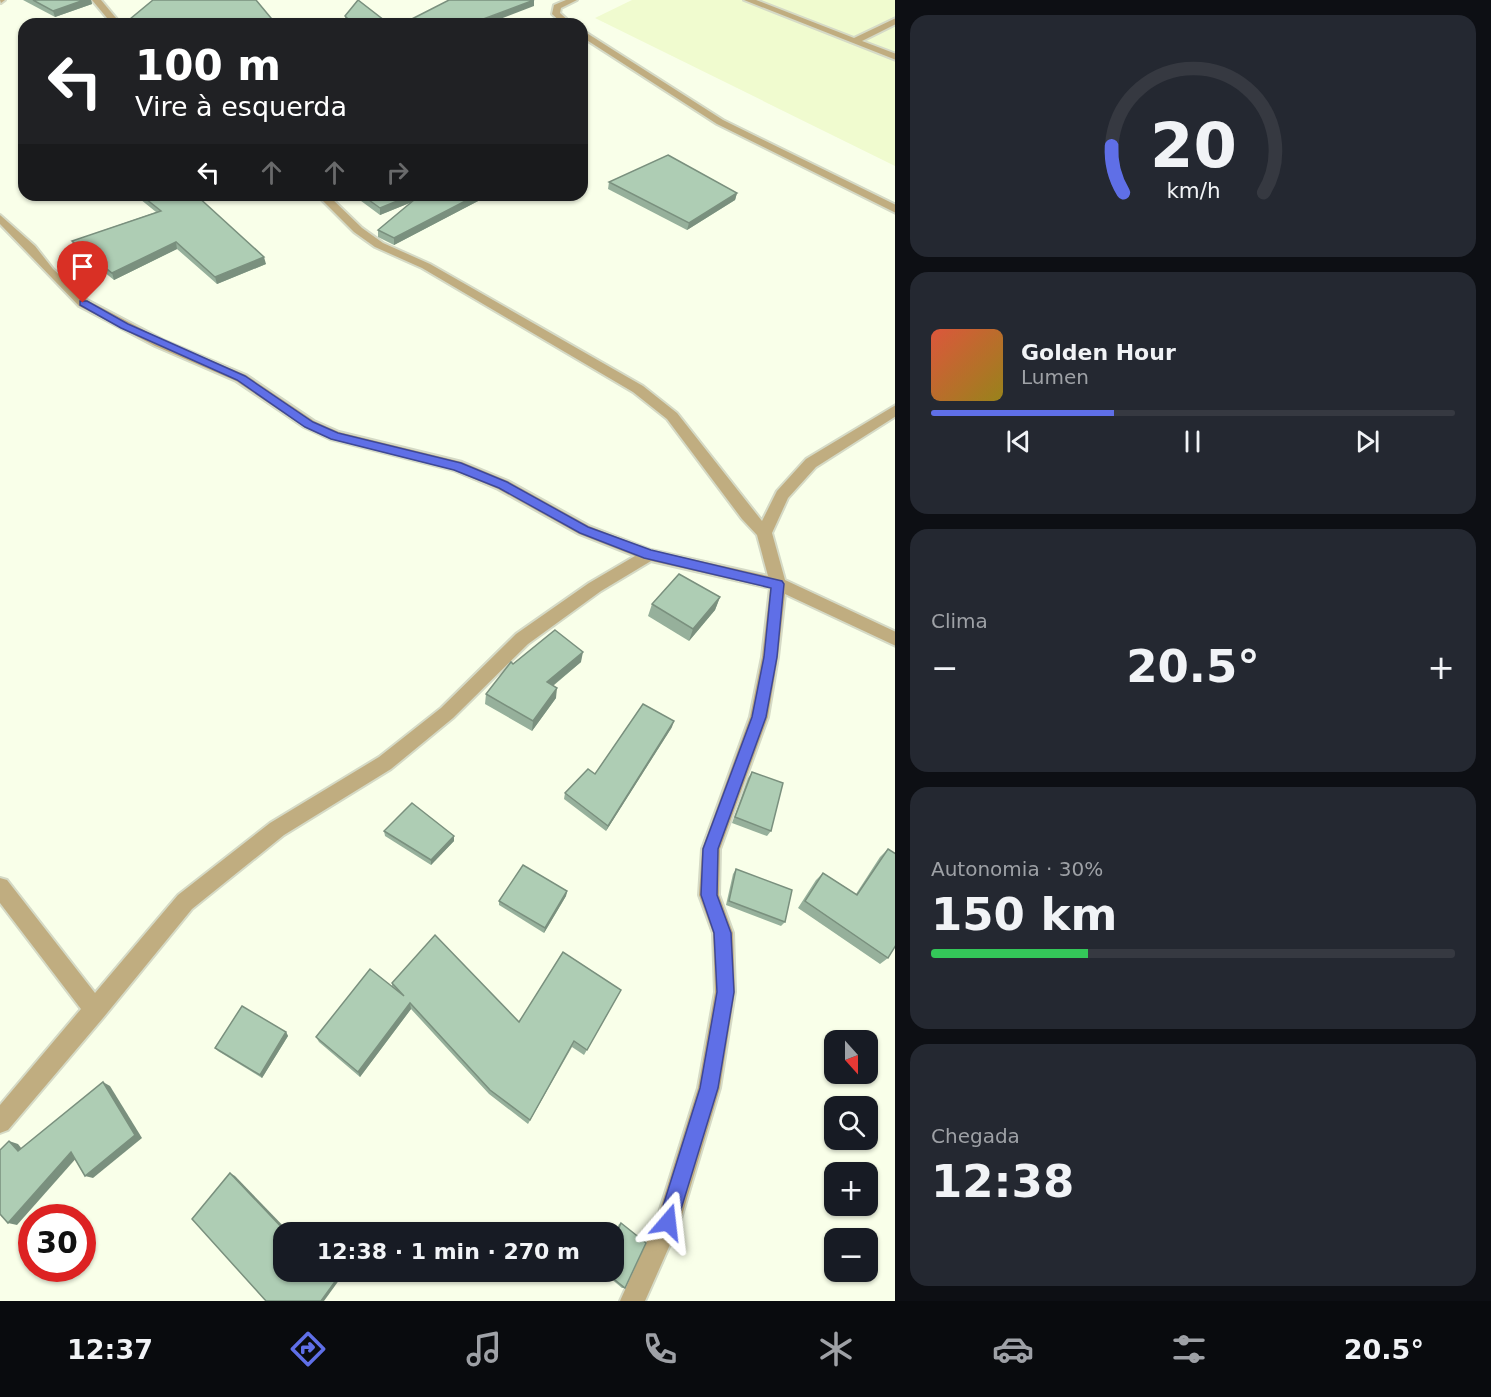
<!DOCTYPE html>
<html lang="pt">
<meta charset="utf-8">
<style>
body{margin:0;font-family:"DejaVu Sans",sans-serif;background:#242831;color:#f1f3f6;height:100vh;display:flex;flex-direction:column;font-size:22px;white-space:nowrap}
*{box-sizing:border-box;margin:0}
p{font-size:20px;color:#9ea1a6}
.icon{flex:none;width:33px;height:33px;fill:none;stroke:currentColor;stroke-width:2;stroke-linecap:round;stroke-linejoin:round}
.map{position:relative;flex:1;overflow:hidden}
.drawer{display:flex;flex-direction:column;gap:15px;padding:15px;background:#0d0f14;width:596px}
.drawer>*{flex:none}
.hud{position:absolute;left:18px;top:18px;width:570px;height:183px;border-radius:18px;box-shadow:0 2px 4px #0004;background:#202124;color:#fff;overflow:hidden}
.needle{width:39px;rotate:159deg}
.fabs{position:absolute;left:824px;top:1030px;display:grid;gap:12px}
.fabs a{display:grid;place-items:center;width:54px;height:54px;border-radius:12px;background:#171b24;box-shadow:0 2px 4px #0004;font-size:30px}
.speed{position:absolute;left:18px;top:1204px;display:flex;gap:12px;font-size:30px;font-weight:700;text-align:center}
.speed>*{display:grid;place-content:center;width:78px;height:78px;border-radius:50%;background:#171b24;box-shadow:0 2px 4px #0004;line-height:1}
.speed .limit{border:9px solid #d22;background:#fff;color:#111}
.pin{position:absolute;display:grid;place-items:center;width:51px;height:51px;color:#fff;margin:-62px -26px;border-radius:50% 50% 50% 0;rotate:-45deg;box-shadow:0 0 6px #0007}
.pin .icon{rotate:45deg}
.me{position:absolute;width:66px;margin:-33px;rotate:17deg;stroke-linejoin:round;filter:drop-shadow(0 0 4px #0008)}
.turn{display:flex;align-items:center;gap:21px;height:126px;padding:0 18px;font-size:27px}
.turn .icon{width:78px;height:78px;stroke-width:2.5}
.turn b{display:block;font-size:42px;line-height:51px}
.lanes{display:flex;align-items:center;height:57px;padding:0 18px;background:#0003;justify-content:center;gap:30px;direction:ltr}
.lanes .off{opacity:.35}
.big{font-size:45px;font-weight:700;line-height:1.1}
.drawer .card{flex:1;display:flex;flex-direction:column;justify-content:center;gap:9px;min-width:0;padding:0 21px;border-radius:18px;background:#242831}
.drawer .dial{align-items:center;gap:0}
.dial svg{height:156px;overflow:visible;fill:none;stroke:#363941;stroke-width:7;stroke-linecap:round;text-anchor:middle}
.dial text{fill:#f1f3f6;stroke:none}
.song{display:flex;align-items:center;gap:18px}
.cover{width:72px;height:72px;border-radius:9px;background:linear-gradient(135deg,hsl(10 70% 55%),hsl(50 70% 35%))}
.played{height:6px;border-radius:3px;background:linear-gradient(90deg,#5f6fe7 35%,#363941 35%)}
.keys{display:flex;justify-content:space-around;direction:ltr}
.heat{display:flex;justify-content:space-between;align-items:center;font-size:33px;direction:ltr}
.charge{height:9px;border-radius:4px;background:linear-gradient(90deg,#34c759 30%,#363941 0)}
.trip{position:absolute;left:273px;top:1222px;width:351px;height:60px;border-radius:18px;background:#171b24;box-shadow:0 2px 4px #0004;font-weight:700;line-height:60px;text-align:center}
.tab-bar{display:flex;height:96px;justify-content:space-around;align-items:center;background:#090b0e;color:#9ea1a6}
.tab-bar .icon{width:42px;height:42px}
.tab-bar .active{color:#5f6fe7}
.tab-bar b{font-size:27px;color:#f1f3f6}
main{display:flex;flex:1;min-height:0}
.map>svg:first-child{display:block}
</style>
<main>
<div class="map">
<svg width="896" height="1301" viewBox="0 0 896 1301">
<rect width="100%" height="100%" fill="#f9ffe9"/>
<!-- built -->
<polygon fill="#f0fbcf" points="632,0 895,0 895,166 595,18"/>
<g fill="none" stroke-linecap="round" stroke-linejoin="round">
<!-- service casing -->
<g stroke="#d5dac6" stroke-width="4">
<polygon id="service" points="744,0 756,0 854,38 896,18 896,24 862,41 896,54 896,60"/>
</g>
<!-- minor casing -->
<g stroke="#d5dac6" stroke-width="4">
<g id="minor">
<polygon points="0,0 5,0 1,3"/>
<polygon points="92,0 101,0 121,24 112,24"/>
<polygon points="566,0 577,0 561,8 560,13 572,24 563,24 552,14 554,5"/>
<polygon points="582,30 723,120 896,205 896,213 717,124 582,37"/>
<polygon points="317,195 328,195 362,228 383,243 430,264 643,386 677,413 762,521 777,491 806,459 896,405 896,416 816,467 788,498 772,533 785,580 896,632 896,646 785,594 778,657 768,717 720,849 719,895 733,933 735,992 720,1088 680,1222 645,1301 620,1301 657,1219 698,1088 715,992 713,933 699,895 702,849 750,717 762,657 770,588 651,561 601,591 528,644 453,718 391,769 284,835 192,909 103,1018 8,1130 0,1133 0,1105 81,1009 0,903 0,878 7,880 95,993 178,895 270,823 379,757 441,708 516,634 589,583 635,556 579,534 498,489 453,470 330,439 304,427 236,381 155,346 79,306 0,224 0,215 35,246 53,269 87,300 163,340 246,375 314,421 339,432 462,462 508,481 589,526 651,550 768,576 757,535 742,519 667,419 633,392 422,268 375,247 354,232"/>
</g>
</g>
<!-- service -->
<use href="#service" fill="#c0ad80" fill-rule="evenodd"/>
<!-- minor -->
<use href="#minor" fill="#c0ad80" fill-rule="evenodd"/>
</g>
<!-- wall -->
<g fill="#96b09b">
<polygon points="23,0 91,0 92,4 55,17"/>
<polygon points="345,16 389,24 347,24 345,22"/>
<polygon points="609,182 737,193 735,200 687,230 608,189"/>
<polygon points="135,195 196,195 266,264 217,284 177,249 114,280 74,248 72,241 156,212"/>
<polygon points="353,195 480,195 480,200 394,245 378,237 378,230 412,202 380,215"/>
<polygon points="720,597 715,610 689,641 648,616 652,604"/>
<polygon points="581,662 553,686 556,698 532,731 485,704 486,694 513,664"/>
<polygon points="672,727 606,831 564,799 565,793 595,774"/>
<polygon points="752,772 771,831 767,836 732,823 748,778"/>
<polygon points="384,831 454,841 431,865 385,836"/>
<polygon points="888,849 888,958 880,964 798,908 816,880 823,873 856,894 880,857"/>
<polygon points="736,869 785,922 781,926 726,905 733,874"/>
<polygon points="567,891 566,896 544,933 499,905 499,901"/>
<polygon points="392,983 519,1022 621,990 584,1055 572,1047 528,1124 489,1094 411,1009 360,1077 319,1042 316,1037 392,987"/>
<polygon points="286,1032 288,1036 262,1078 218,1051 215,1048"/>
<polygon points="621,1223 625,1288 622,1288 603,1272 614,1272 614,1235 619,1224"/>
</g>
<!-- shaded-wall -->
<g fill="#7a907e">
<polygon points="84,0 91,0 92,4 55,17 53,11"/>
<polygon points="534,0 534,6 487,24 470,24"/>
<polygon points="737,193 735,200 687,230 689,223"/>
<polygon points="412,195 429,195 380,215 380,208"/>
<polygon points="477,195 480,195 480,200 394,245 394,238"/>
<polygon points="176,242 177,249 114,280 112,273"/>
<polygon points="264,257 266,264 217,284 215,277"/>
<polygon points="720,597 715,610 689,641 693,629"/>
<polygon points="583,652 581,662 545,692 547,682"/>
<polygon points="557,688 556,698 532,731 533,721"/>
<polygon points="674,721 672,727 606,831 608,826"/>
<polygon points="454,836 454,841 431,865 431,860"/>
<polygon points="567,891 566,896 544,933 545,928"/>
<polygon points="410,1003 411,1009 360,1077 358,1072"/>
<polygon points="286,1032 288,1036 262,1078 260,1075"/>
<polygon points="103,1082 110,1086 142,1138 93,1178 85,1176"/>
<polygon points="9,1141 18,1144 26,1154 18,1151"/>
<polygon points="71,1152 79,1155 17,1225 8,1223"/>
<polygon points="230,1173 235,1176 290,1233 287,1233"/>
<polygon points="342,1272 345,1272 324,1301 321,1301"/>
</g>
<!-- building -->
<g fill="#aecdb4" stroke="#7a907e" stroke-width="1.5">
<polygon points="33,0 84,0 53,11"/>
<polygon points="153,0 256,0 276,24 124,24"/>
<polygon points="358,0 389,24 353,24 345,16"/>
<polygon points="449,0 534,0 470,24 402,24"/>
<polygon points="668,155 737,193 689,223 609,182"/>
<polygon points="141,195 196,195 264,257 215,277 176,242 112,273 72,241 161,211"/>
<polygon points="362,195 412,195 380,208"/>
<polygon points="420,195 477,195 394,238 378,230"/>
<polygon points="679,574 720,597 693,629 652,604"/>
<polygon points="555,630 583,652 547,682 557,688 533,721 486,694 511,662 513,664"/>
<polygon points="643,704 674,721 608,826 565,793 588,769 595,774"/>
<polygon points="752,772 783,783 771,831 735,817"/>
<polygon points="412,803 454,836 431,860 384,831"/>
<polygon points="888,849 896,854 896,945 888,958 805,901 823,873 857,895"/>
<polygon points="523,865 567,891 545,928 499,901"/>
<polygon points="736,869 792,890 785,922 729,901"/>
<polygon points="435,935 519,1022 563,952 621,990 587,1050 574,1041 530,1120 490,1090 410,1003 358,1072 316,1037 370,969 404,996 392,983"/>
<polygon points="242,1006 286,1032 260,1075 215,1048"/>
<polygon points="103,1082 135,1135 85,1176 71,1152 8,1223 0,1214 0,1150 9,1141 18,1151"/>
<polygon points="230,1173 287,1233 284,1233 284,1272 342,1272 321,1301 266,1301 192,1219"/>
<polygon points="621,1223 646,1243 625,1288 605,1272 614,1272 614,1239"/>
<polygon points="302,1224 311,1233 295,1233"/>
</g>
<!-- route -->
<polygon fill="#5f6fe7" stroke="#3e4896" stroke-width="1.5" points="80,301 87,301 128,324 245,376 313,422 338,433 461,463 507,482 588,527 651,550 782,581 784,584 777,657 766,717 718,849 717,895 731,933 734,992 718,1088 675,1229 668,1232 661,1229 658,1222 700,1088 717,992 714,933 701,895 703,849 752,717 764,657 771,588 644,558 580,533 499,488 454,470 331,439 305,427 237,380 121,328 80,305"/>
</svg>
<div class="fabs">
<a><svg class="needle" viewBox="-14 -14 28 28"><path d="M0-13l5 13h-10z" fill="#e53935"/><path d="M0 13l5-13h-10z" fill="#9ea1a6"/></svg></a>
<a><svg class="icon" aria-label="search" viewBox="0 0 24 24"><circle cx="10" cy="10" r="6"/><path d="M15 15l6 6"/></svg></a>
<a>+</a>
<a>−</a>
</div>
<div class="speed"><div class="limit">30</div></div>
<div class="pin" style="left:83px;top:303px;background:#d93025"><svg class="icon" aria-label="arrive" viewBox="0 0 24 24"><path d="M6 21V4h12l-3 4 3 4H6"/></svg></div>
<svg class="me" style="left:668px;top:1222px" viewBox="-20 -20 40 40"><path d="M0-17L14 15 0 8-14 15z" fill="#5f6fe7" stroke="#fff" stroke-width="4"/></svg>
<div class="trip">12:38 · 1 min · 270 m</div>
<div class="hud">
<div class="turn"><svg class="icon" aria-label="left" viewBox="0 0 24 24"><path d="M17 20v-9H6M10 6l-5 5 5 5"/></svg><div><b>100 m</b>Vire à esquerda</div></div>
<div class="lanes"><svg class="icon" aria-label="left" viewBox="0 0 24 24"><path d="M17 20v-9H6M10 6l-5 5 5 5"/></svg><svg class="icon off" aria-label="ahead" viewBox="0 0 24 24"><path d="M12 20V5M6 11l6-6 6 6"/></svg><svg class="icon off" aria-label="ahead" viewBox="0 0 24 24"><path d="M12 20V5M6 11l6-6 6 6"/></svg><svg class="icon off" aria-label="right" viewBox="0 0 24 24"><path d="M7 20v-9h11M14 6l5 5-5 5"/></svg></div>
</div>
</div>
<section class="drawer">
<div class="card dial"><svg viewBox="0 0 100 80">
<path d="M14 69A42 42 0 1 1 86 69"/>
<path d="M14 69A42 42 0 0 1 8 45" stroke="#5f6fe7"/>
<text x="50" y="56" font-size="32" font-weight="700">20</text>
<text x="50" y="72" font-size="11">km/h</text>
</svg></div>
<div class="card">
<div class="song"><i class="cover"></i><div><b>Golden Hour</b><p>Lumen</p></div></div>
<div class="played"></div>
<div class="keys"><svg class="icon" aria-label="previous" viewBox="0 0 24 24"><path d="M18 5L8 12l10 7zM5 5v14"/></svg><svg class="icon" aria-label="pause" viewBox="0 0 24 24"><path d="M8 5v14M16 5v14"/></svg><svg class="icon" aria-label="next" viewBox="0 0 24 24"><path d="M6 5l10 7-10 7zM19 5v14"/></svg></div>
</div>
<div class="card"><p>Clima</p>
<div class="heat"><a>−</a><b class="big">20.5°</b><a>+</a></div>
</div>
<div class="card"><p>Autonomia · 30%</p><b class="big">150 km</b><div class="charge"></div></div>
<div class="card"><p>Chegada</p><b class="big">12:38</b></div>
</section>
</main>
<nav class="tab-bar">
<b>12:37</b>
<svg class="icon active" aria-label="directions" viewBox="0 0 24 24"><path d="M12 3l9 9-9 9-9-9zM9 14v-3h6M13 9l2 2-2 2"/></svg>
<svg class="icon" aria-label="music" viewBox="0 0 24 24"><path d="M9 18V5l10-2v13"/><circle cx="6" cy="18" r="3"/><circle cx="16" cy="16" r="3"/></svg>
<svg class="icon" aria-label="phone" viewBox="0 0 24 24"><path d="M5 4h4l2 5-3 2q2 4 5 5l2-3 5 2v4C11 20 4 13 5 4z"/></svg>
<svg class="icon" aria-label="climate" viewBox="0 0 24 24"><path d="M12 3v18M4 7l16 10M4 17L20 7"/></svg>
<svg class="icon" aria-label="car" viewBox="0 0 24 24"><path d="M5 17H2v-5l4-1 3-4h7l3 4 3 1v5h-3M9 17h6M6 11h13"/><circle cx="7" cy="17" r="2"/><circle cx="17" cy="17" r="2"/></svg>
<svg class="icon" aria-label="filters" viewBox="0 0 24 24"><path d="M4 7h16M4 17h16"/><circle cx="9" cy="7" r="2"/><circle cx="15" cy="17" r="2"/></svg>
<b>20.5°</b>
</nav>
